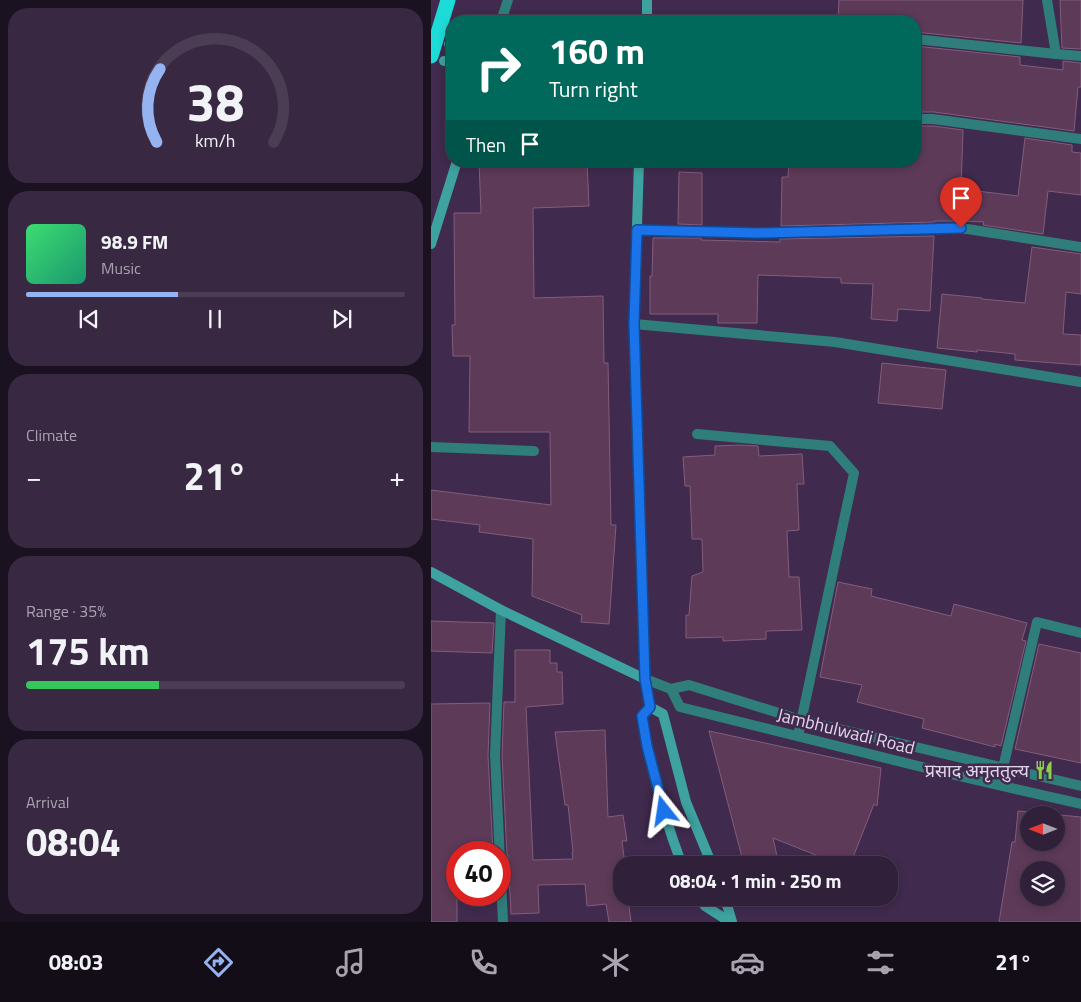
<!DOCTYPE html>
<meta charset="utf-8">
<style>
body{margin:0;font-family:"Titillium Web","Noto Sans Devanagari",sans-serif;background:#382842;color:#f1f3f6;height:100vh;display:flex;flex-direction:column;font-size:19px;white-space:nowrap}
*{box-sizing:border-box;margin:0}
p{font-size:16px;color:#a8a3af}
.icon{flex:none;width:28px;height:28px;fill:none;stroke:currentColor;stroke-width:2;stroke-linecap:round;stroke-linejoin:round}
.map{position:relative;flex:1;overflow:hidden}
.details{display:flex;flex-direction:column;gap:8px;padding:8px;background:#1a1220;width:431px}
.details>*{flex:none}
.hud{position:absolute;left:15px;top:15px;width:475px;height:152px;border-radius:20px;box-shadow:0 2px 8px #0003,0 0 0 1px #4b3e54;background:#00695c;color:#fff;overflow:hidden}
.needle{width:32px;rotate:270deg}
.fabs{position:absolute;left:589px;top:806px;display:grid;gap:10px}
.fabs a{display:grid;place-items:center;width:45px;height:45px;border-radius:50%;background:#30203a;box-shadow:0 2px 8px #0003,0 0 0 1px #4b3e54;font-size:25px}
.speed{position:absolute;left:15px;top:841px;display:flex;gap:10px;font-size:25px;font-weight:700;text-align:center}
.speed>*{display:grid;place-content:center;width:65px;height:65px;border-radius:50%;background:#30203a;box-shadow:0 2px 8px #0003,0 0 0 1px #4b3e54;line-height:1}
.speed .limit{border:8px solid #d22;background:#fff;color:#111}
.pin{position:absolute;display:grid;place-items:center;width:42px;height:42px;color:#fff;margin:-51px -21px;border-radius:50% 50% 50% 0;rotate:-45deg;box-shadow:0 0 5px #0007}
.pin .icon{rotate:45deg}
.me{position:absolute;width:55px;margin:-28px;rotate:345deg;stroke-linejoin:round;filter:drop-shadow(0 0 4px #0008)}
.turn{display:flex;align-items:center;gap:18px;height:105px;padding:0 20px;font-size:22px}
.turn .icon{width:65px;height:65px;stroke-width:2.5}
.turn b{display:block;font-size:35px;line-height:42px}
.then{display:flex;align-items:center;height:48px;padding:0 20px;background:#0003;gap:10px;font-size:19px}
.big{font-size:38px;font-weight:700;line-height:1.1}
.details .widget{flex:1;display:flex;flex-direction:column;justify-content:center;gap:8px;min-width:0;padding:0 18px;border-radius:20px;background:#382842}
.details .dial{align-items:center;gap:0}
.dial svg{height:130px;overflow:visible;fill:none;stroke:#4b3e54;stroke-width:7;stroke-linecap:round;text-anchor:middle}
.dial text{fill:#f1f3f6;stroke:none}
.song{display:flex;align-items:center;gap:15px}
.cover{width:60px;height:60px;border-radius:8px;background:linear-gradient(135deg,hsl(140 70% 55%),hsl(160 70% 35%))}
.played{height:5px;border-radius:2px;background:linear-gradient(90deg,#95b2f1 40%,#4b3e54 40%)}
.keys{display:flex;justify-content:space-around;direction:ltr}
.heat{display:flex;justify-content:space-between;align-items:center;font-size:28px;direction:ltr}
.charge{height:8px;border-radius:4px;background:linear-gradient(90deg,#34c759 35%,#4b3e54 0)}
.trip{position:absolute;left:182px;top:856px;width:285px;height:50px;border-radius:20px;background:#30203a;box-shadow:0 2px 8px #0003,0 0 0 1px #4b3e54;font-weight:700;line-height:50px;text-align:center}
.tabs{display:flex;height:80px;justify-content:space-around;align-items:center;background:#130d17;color:#a8a3af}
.tabs .icon{width:35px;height:35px}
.tabs .selected{color:#95b2f1}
.tabs b{font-size:22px;color:#f1f3f6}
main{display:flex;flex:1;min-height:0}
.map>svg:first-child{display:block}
</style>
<main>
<section class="details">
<div class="widget dial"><svg viewBox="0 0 100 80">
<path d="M14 69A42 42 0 1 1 86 69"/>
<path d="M14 69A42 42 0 0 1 16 24" stroke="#95b2f1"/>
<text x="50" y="56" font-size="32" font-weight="700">38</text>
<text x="50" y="72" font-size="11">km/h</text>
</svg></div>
<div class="widget">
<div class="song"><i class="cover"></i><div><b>98.9 FM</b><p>Music</p></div></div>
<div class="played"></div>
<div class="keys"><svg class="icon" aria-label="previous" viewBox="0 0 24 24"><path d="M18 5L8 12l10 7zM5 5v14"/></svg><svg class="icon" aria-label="pause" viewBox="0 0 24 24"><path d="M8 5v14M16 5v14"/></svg><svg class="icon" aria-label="next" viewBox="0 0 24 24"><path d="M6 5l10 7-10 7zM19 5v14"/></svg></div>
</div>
<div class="widget"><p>Climate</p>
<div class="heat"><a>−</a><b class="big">21°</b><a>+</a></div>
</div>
<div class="widget"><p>Range · 35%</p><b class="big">175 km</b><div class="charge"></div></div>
<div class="widget"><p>Arrival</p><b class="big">08:04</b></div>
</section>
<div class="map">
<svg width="650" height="922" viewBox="0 0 650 922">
<rect width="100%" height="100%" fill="#402a4d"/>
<!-- building -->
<g fill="#5d3a58" stroke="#825d7c" fill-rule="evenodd">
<polygon points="408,0 592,0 590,43 484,32 484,21 422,21 407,20"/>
<polygon points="629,0 650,0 650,49 631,48"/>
<polygon points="484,46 589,57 589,65 632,70 632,61 650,63 650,87 647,87 643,131 503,112 484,112"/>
<polygon points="484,126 502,126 532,130 530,189 587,196 594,138 641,145 641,152 650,153 650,195 617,191 612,234 552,225 553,222 530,221 504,221 504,222 350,226 351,177 357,177 358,161 484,161"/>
<polygon points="48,161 156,161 158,206 102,208 103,298 172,296 173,363 177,363 180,525 185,525 178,624 150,622 151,615 101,596 102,539 48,532 49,525 0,519 0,490 120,505 119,432 38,432 39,356 22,356 21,325 24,325 23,213 50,213"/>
<polygon points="248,172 271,173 271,225 247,224"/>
<polygon points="503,236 499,311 467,309 466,321 440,319 442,284 410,283 410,278 327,275 326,323 287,323 287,314 219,314 219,276 221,276 222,238 270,238 270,240 349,242 349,239"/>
<polygon points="601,247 650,254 650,294 635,292 632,334 650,335 650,365 584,360 584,354 546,350 546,352 506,348 511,294 551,298 551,299 594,303"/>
<polygon points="451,363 515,370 511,409 447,403"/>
<polygon points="309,445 327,446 328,456 371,454 373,484 366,484 368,530 356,531 358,577 368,577 371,630 335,631 335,639 292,641 292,637 255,638 255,615 258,615 261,576 272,572 271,539 261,539 259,486 254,486 252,457 284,455 284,446"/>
<polygon points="407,582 441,589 440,596 520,616 523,604 596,623 591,640 595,641 570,746 564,744 564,747 491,728 493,719 426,702 431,685 389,677"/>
<polygon points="0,621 63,623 61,653 0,651"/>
<polygon points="608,644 650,653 650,763 584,749"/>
<polygon points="84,650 119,650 119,663 126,663 126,672 131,672 132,704 95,707 102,860 142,859 141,852 142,852 137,805 134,805 124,732 174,730 177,817 192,815 196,841 191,841 194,865 191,865 191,898 197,898 200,922 178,922 175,904 156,906 154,884 107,885 108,913 80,914 77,855 76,855 71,755 73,702 84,702"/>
<polygon points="59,703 57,755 62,852 26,852 26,922 0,922 0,704"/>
<polygon points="278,731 450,768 446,806 443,804 419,865 410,865 342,838 348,865 313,865"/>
<path d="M 587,811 L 650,817 L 650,922 L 568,922 L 581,842 L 584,842 ZM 598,815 L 625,815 L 625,842 L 598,842 ZM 598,870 L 625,870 L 625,898 L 598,898 Z"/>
</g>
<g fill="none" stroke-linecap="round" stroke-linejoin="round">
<!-- lane -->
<g stroke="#2f7e7c" stroke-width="10">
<polyline points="266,434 399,446 423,473 367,736"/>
<polyline points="0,447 103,451"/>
</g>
<!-- street -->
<g stroke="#2f7e7c" stroke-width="10">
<polyline points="616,0 625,54"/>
<polyline points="70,21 77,0"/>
<polyline points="484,39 625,54 650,56"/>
<polyline points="484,119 502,119 650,139"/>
<polyline points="206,230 326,233 530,228 650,247"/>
<polyline points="203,324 404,342 650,382"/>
<polyline points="70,610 64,755 72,922"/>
<polyline points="214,679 240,689 258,685 370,720 650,786"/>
<polyline points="240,689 249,707 515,773 650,804"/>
<polyline points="568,785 606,622 650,633"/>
</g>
<!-- secondary -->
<g stroke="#3ea2a0" stroke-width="10">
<polyline points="216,0 216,21"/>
<polyline points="18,44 21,44"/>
<polyline points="13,61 21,61"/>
<polyline points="208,161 203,324 214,679 219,707 232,714 255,802 281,865"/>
<polyline points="0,244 26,161"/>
<polyline points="0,572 70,610 214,679"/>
<path d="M 219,707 L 211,716 C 219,767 233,817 251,865"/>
<polyline points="268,898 274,906 299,922"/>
<polyline points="294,898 301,922"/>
</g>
<!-- highway-bridge -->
<polyline stroke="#1ddbd8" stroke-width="15" points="0,56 17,0"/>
</g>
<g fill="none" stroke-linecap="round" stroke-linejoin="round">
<!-- route casing -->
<g stroke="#114b97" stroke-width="12">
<polyline id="route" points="233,811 216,746 211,716 219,707 214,679 203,324 206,230 326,233 530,228"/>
</g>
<!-- route -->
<use href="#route" stroke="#1a73e8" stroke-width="9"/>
</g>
<!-- icons -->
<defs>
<g id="restaurant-bare" transform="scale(1.5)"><path d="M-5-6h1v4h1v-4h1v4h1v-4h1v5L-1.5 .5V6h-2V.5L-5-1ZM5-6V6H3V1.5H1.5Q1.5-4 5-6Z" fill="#89cf48" stroke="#402a4d" stroke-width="2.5" paint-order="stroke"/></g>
</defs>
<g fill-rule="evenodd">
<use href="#restaurant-bare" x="613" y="770"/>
</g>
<g text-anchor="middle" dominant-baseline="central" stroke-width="5" stroke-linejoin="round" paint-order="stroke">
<!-- street labels -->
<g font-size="18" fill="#e2d5eb" stroke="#402a4d">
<text transform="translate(415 731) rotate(14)">Jambhulwadi Road</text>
</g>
<!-- poi labels -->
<g font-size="18" fill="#e2d5eb" stroke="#402a4d" text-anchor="end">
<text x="598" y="770">प्रसाद अमृततुल्य</text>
</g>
</g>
</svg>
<div class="fabs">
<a><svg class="needle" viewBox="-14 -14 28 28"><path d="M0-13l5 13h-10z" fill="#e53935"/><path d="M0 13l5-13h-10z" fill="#a8a3af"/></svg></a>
<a><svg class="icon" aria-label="layers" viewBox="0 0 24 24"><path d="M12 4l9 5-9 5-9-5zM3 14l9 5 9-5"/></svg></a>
</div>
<div class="speed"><div class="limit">40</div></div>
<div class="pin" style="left:530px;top:228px;background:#d93025"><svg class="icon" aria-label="arrive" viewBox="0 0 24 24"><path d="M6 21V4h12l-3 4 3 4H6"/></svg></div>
<svg class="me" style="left:233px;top:811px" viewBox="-20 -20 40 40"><path d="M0-17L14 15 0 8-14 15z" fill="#1a73e8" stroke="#fff" stroke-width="4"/></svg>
<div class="trip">08:04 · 1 min · 250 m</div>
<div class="hud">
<div class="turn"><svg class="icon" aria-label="right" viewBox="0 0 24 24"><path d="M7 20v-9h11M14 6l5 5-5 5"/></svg><div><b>160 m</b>Turn right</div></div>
<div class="then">Then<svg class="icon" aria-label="arrive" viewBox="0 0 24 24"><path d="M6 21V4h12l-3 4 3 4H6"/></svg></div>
</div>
</div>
</main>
<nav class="tabs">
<b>08:03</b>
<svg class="icon selected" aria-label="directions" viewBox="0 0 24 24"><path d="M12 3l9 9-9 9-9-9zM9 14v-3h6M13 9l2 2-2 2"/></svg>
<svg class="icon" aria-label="music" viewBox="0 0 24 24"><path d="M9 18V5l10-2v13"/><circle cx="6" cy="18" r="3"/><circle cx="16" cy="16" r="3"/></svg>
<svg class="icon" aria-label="phone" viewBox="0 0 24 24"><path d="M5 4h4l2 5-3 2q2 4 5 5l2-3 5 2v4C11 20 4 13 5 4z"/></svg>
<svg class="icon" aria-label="climate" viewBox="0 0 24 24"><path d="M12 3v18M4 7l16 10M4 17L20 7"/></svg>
<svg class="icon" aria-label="car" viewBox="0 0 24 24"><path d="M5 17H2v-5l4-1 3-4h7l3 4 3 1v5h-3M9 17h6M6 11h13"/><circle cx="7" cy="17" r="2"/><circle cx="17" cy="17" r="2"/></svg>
<svg class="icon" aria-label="filters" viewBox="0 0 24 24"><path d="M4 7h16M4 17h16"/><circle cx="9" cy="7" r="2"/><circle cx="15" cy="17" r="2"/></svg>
<b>21°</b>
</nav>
